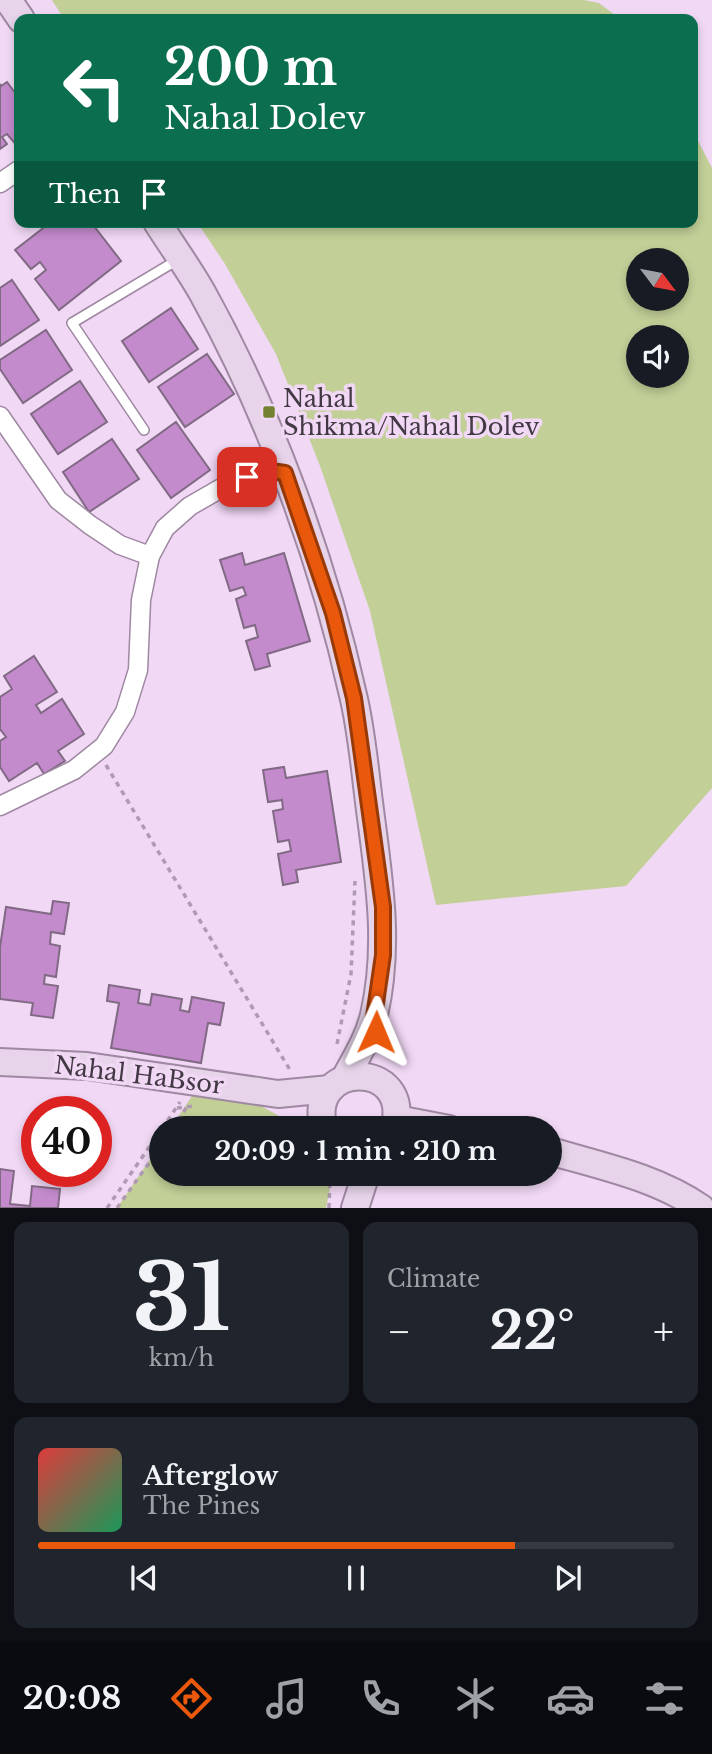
<!DOCTYPE html>
<meta charset="utf-8">
<style>
body{margin:0;font-family:"Libre Baskerville",serif;background:#20242c;color:#f1f3f6;height:100vh;display:flex;flex-direction:column;font-size:26px;white-space:nowrap}
*{box-sizing:border-box;margin:0}
p{font-size:23px;color:#9ea1a6}
.icon{flex:none;width:38px;height:38px;fill:none;stroke:currentColor;stroke-width:2;stroke-linecap:round;stroke-linejoin:round}
.map{position:relative;height:1208px;overflow:hidden}
.drawer{display:flex;flex-direction:column;gap:14px;padding:14px;background:#0d0f14;flex:1}
.drawer>*{flex:none}
.banner{position:absolute;left:14px;top:14px;width:684px;height:214px;border-radius:14px;box-shadow:0 4px 10px #0003;background:#0b6e4f;color:#fff;overflow:hidden}
.needle{width:46px;rotate:122deg}
.fabs{position:absolute;left:626px;top:248px;display:grid;gap:14px}
.fabs a{display:grid;place-items:center;width:63px;height:63px;border-radius:50%;background:#171b24;box-shadow:0 4px 10px #0003;font-size:35px}
.speed{position:absolute;left:21px;top:1096px;display:flex;gap:14px;font-size:35px;font-weight:700;text-align:center}
.speed>*{display:grid;place-content:center;width:91px;height:91px;border-radius:50%;background:#171b24;box-shadow:0 4px 10px #0003;line-height:1}
.speed .limit{border:10px solid #d22;background:#fff;color:#111}
.pin{position:absolute;display:grid;place-items:center;width:60px;height:60px;color:#fff;margin:-30px;border-radius:14px;box-shadow:0 4px 10px #0006}
.me{position:absolute;width:77px;margin:-38px;rotate:1deg;stroke-linejoin:round;filter:drop-shadow(0 0 5px #0008)}
.turn{display:flex;align-items:center;gap:24px;height:147px;padding:0 35px;font-size:32px}
.turn .icon{width:91px;height:91px;stroke-width:2.5}
.turn b{display:block;font-size:49px;line-height:60px}
.then{display:flex;align-items:center;height:66px;padding:0 35px;background:#0003;gap:14px;font-size:26px}
.big{font-size:52px;font-weight:700;line-height:1.1}
.drawer .widget{flex:1;display:flex;flex-direction:column;justify-content:center;gap:10px;min-width:0;padding:0 24px;border-radius:14px;background:#20242c}
.drawer .dial{align-items:center;gap:0}
.dial b{font-size:91px;line-height:1}
.song{display:flex;align-items:center;gap:21px}
.cover{width:84px;height:84px;border-radius:10px;background:linear-gradient(135deg,hsl(0 70% 55%),hsl(150 70% 35%))}
.played{height:7px;border-radius:4px;background:linear-gradient(90deg,#ea580c 75%,#363941 75%)}
.keys{display:flex;justify-content:space-around;direction:ltr}
.heat{display:flex;justify-content:space-between;align-items:center;font-size:38px;direction:ltr}
.drawer .tiles{flex:1;display:grid;gap:14px;grid-template-columns:1fr 1fr}
.widget:last-child{grid-column:span 2}
.trip{position:absolute;left:149px;top:1116px;width:413px;height:70px;border-radius:35px;background:#171b24;box-shadow:0 4px 10px #0003;font-weight:700;line-height:70px;text-align:center}
.tabs{display:flex;height:112px;justify-content:space-around;align-items:center;background:#090b0e;color:#9ea1a6}
.tabs .icon{width:49px;height:49px}
.tabs .active{color:#ea580c}
.tabs b{font-size:32px;color:#f1f3f6}
.map>svg:first-child{display:block}
</style>
<div class="map">
<svg width="712" height="1208" viewBox="0 0 712 1208">
<rect width="100%" height="100%" fill="#f1d8f5"/>
<!-- green -->
<g fill="#c2cf97" fill-rule="evenodd">
<polygon points="52,0 584,0 599,3 620,19 64,19"/>
<path d="M 693,131 L 712,168 L 712,788 L 626,886 L 436,905 L 370,611 L 320,466 L 276,354 L 225,264 L 197,222 L 693,222 ZM 639,261 L 677,261 L 677,299 L 639,299 ZM 639,338 L 677,338 L 677,376 L 639,376 Z"/>
<polygon points="194,1093 259,1105 303,1129 170,1129"/>
<polygon points="161,1143 161,1174 333,1174 326,1208 117,1208"/>
</g>
<!-- building -->
<g fill="#c38acc" stroke="#816a84" stroke-width="2">
<polygon points="7,82 19,98 19,148 7,134 2,137 7,144 0,149 0,84 1,86"/>
<polygon points="51,222 99,222 94,226 121,261 59,310 35,279 46,270 40,262 31,269 15,250"/>
<polygon points="12,280 39,320 0,346 0,288"/>
<polygon points="171,308 198,349 149,382 122,341"/>
<polygon points="46,330 72,370 23,403 0,369 0,360"/>
<polygon points="207,354 234,394 185,427 158,387"/>
<polygon points="80,381 107,422 58,454 31,414"/>
<polygon points="176,422 210,470 171,498 137,450"/>
<polygon points="112,439 139,479 89,512 63,472"/>
<polygon points="242,553 245,565 284,553 310,641 267,654 270,666 255,670 246,641 258,637 255,625 244,628 236,599 246,595 243,587 230,591 220,560"/>
<polygon points="34,656 57,692 36,705 41,713 62,699 84,734 58,751 65,761 44,774 37,763 9,781 0,767 0,741 6,737 0,729 0,697 12,689 4,676"/>
<polygon points="284,767 286,778 327,771 341,862 296,870 298,882 283,885 278,854 291,851 289,840 278,842 273,811 283,809 282,800 268,802 263,770"/>
<polygon points="53,901 69,903 64,934 51,932 50,944 60,946 56,977 45,975 44,984 58,986 53,1018 31,1015 33,1003 0,999 0,947 6,907 51,914"/>
<polygon points="109,985 140,990 138,1003 150,1005 152,994 182,999 180,1010 189,1012 192,997 224,1003 220,1025 208,1023 201,1063 111,1048 119,1003 107,1001"/>
<polygon points="0,1169 14,1171 10,1204 30,1206 32,1186 60,1189 58,1208 0,1208"/>
</g>
<g fill="none" stroke-linecap="round" stroke-linejoin="round">
<!-- lane casing -->
<g stroke="#9f88a2" stroke-width="12">
<polyline id="lane" points="144,430 72,323 179,259"/>
</g>
<!-- street casing -->
<g stroke="#9f88a2" stroke-width="21">
<g id="street">
<polyline points="0,183 19,170"/>
<polyline points="0,416 58,500 90,525 120,545 150,556"/>
<polyline points="0,806 74,770 104,746 125,712 138,670 141,600 150,556 165,528 190,506 230,483 264,470 285,473"/>
</g>
</g>
<!-- secondary casing -->
<g stroke="#9f88a2" stroke-width="30">
<g id="secondary">
<polyline points="8,0 21,19"/>
<path d="M 157,222 C 172,246 189,269 203,294 C 270,415 323,560 353,695 C 362,732 365,772 370,810 C 379,880 390,945 374,1015 C 369,1037 356,1058 345,1078"/>
<polyline points="0,1062 87,1066 278,1094 330,1089"/>
<polyline points="397,1119 449,1129"/>
<path d="M 324,1129 C 304,1060 414,1058 394,1129"/>
<path d="M 550,1151 C 601,1166 656,1177 701,1208"/>
<polyline points="355,1208 366,1174"/>
</g>
</g>
<!-- path -->
<g stroke="#ae9bb1" stroke-width="3.5" stroke-dasharray="5 5" stroke-linecap="butt">
<polyline points="106,765 290,1070"/>
<polyline points="337,1044 351,974 355,881"/>
<polyline points="177,1108 194,1106"/>
<polyline points="273,1117 296,1129"/>
<polyline points="162,1129 180,1102"/>
<polyline points="173,1129 188,1105"/>
<polyline points="107,1208 161,1130"/>
<polyline points="117,1208 161,1146"/>
<polyline points="329,1208 330,1174"/>
</g>
<!-- lane -->
<use href="#lane" stroke="#fff" stroke-width="9"/>
<!-- street -->
<use href="#street" stroke="#fff" stroke-width="18"/>
<!-- secondary -->
<use href="#secondary" stroke="#e7d4ea" stroke-width="26"/>
</g>
<g fill="none" stroke-linecap="round" stroke-linejoin="round">
<!-- route casing -->
<g stroke="#983908" stroke-width="18">
<polyline id="route" points="247,477 264,470 285,473 333,613 354,698 383,907 383,955 374,1017 376,1032"/>
</g>
<!-- route -->
<use href="#route" stroke="#ea580c" stroke-width="12"/>
</g>
<!-- markers -->
<rect fill="#738230" stroke="#f1d8f5" stroke-width="2.5" x="262" y="405" width="14" height="14" rx="3.5"/>
<g text-anchor="middle" dominant-baseline="central" stroke-width="7" stroke-linejoin="round" paint-order="stroke">
<!-- poi labels -->
<g font-size="24" fill="#433944" stroke="#f1d8f5" text-anchor="start">
<text x="283" y="398">Nahal<tspan x="283" dy="28">Shikma/Nahal Dolev</tspan></text>
</g>
<!-- street labels -->
<g font-size="24" fill="#433944" stroke="#f1d8f5">
<text transform="translate(139 1075) rotate(7)">Nahal HaBsor</text>
</g>
</g>
</svg>
<div class="fabs">
<a><svg class="needle" viewBox="-14 -14 28 28"><path d="M0-13l5 13h-10z" fill="#e53935"/><path d="M0 13l5-13h-10z" fill="#9ea1a6"/></svg></a>
<a><svg class="icon" aria-label="sound" viewBox="0 0 24 24"><path d="M4 9h4l5-4v14l-5-4H4zM17 9q2 3 0 6"/></svg></a>
</div>
<div class="speed"><div class="limit">40</div></div>
<div class="pin" style="left:247px;top:477px;background:#d93025"><svg class="icon" aria-label="arrive" viewBox="0 0 24 24"><path d="M6 21V4h12l-3 4 3 4H6"/></svg></div>
<svg class="me" style="left:376px;top:1032px" viewBox="-20 -20 40 40"><path d="M0-17L14 15 0 8-14 15z" fill="#ea580c" stroke="#fff" stroke-width="4"/></svg>
<div class="trip">20:09 · 1 min · 210 m</div>
<div class="banner">
<div class="turn"><svg class="icon" aria-label="left" viewBox="0 0 24 24"><path d="M17 20v-9H6M10 6l-5 5 5 5"/></svg><div><b>200 m</b>Nahal Dolev</div></div>
<div class="then">Then<svg class="icon" aria-label="arrive" viewBox="0 0 24 24"><path d="M6 21V4h12l-3 4 3 4H6"/></svg></div>
</div>
</div>
<section class="drawer">
<div class="tiles">
<div class="widget dial"><b>31</b><p>km/h</p></div>
<div class="widget"><p>Climate</p>
<div class="heat"><a>−</a><b class="big">22°</b><a>+</a></div>
</div>
<div class="widget">
<div class="song"><i class="cover"></i><div><b>Afterglow</b><p>The Pines</p></div></div>
<div class="played"></div>
<div class="keys"><svg class="icon" aria-label="previous" viewBox="0 0 24 24"><path d="M18 5L8 12l10 7zM5 5v14"/></svg><svg class="icon" aria-label="pause" viewBox="0 0 24 24"><path d="M8 5v14M16 5v14"/></svg><svg class="icon" aria-label="next" viewBox="0 0 24 24"><path d="M6 5l10 7-10 7zM19 5v14"/></svg></div>
</div>
</div>
</section>
<nav class="tabs">
<b>20:08</b>
<svg class="icon active" aria-label="directions" viewBox="0 0 24 24"><path d="M12 3l9 9-9 9-9-9zM9 14v-3h6M13 9l2 2-2 2"/></svg>
<svg class="icon" aria-label="music" viewBox="0 0 24 24"><path d="M9 18V5l10-2v13"/><circle cx="6" cy="18" r="3"/><circle cx="16" cy="16" r="3"/></svg>
<svg class="icon" aria-label="phone" viewBox="0 0 24 24"><path d="M5 4h4l2 5-3 2q2 4 5 5l2-3 5 2v4C11 20 4 13 5 4z"/></svg>
<svg class="icon" aria-label="climate" viewBox="0 0 24 24"><path d="M12 3v18M4 7l16 10M4 17L20 7"/></svg>
<svg class="icon" aria-label="car" viewBox="0 0 24 24"><path d="M5 17H2v-5l4-1 3-4h7l3 4 3 1v5h-3M9 17h6M6 11h13"/><circle cx="7" cy="17" r="2"/><circle cx="17" cy="17" r="2"/></svg>
<svg class="icon" aria-label="filters" viewBox="0 0 24 24"><path d="M4 7h16M4 17h16"/><circle cx="9" cy="7" r="2"/><circle cx="15" cy="17" r="2"/></svg>
</nav>
